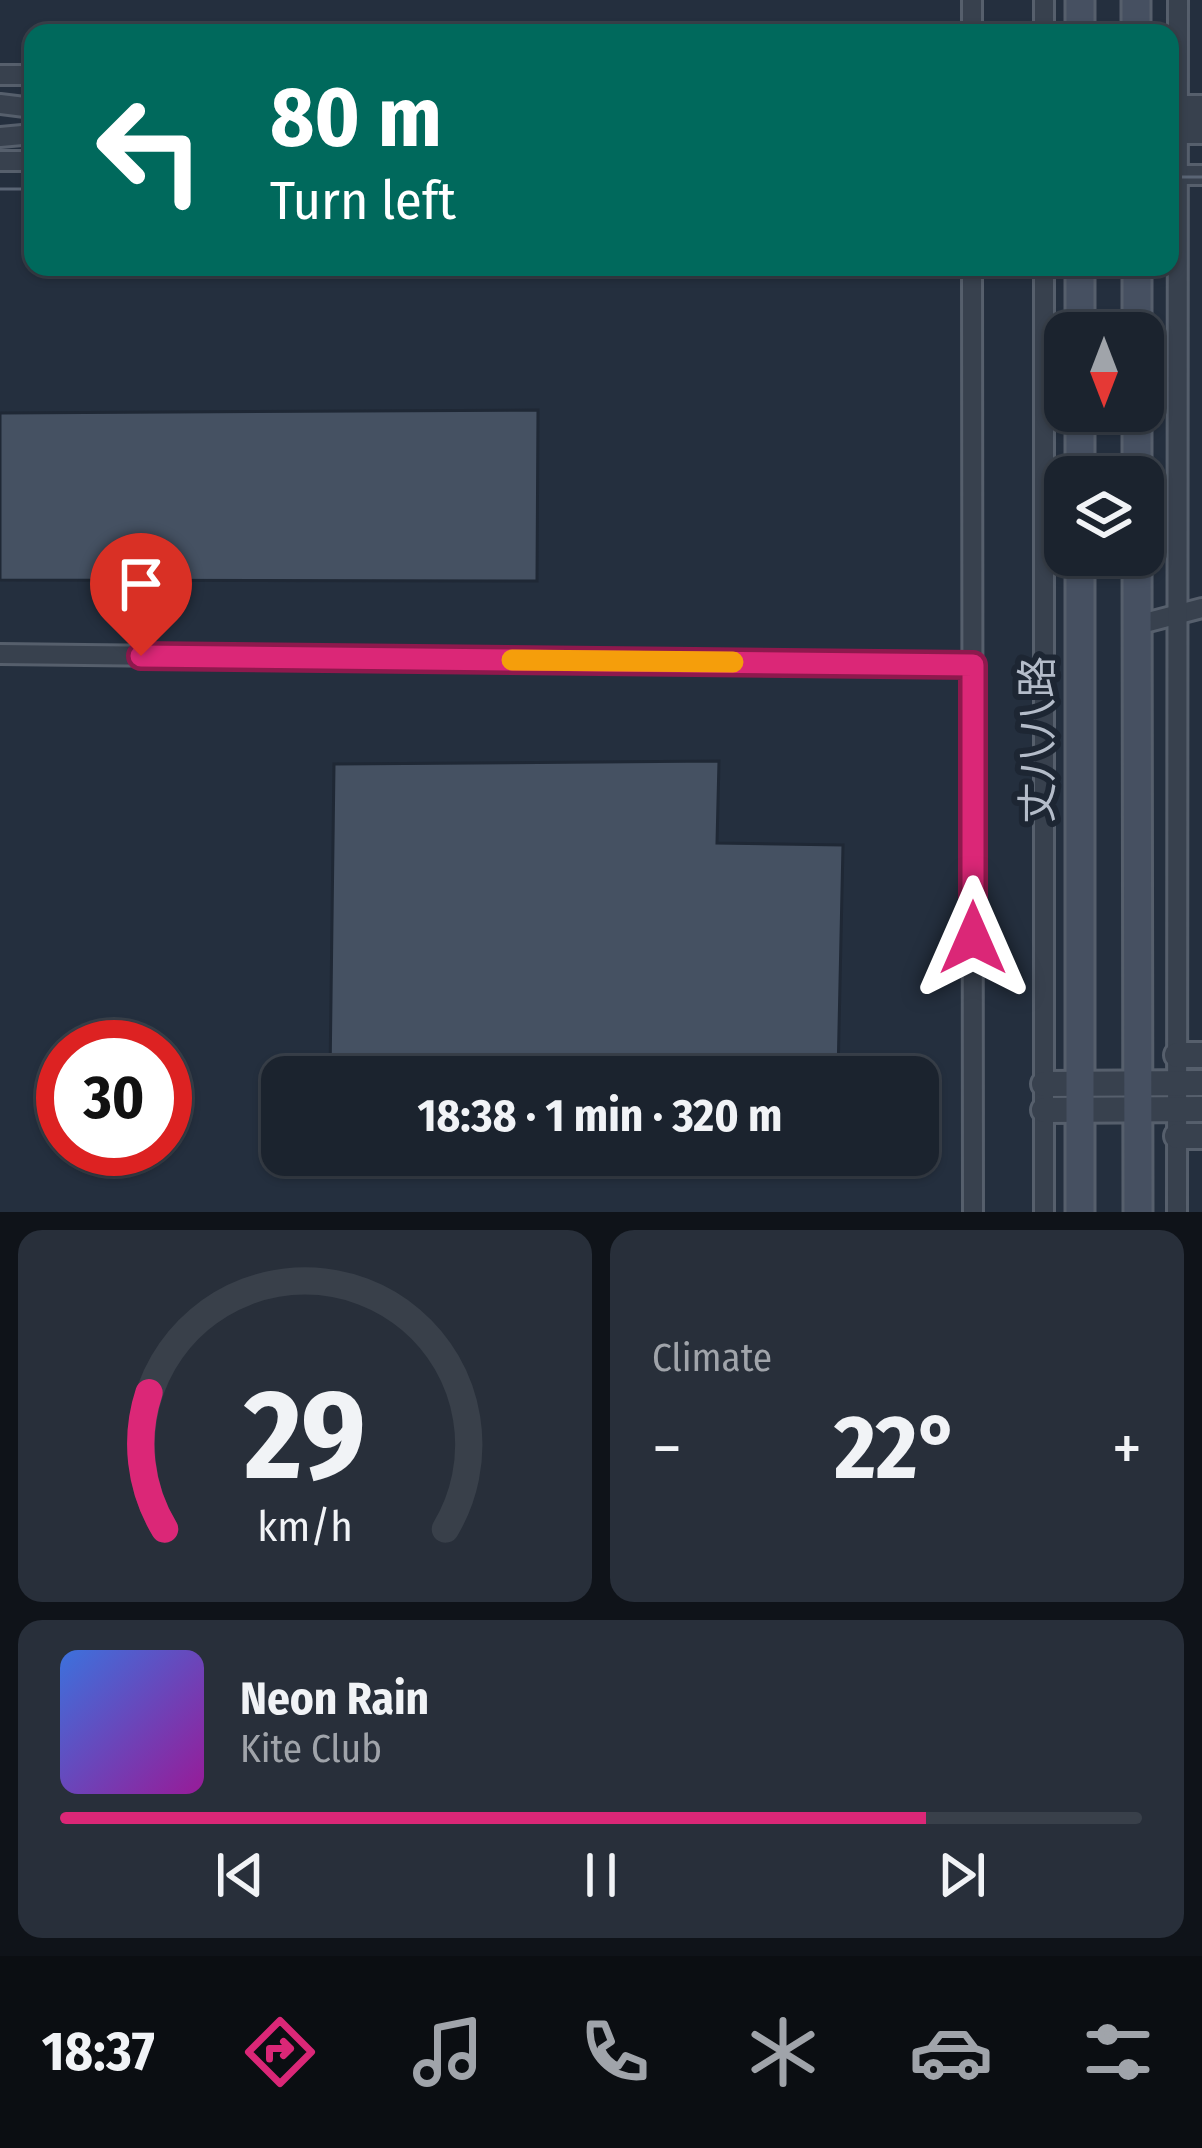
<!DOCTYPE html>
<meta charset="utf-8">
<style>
body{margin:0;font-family:"Fira Sans Condensed","Noto Sans SC",sans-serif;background:#282f3a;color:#f1f3f6;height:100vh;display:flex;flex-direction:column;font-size:45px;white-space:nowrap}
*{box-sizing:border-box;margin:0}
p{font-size:39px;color:#a0a4aa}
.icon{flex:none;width:66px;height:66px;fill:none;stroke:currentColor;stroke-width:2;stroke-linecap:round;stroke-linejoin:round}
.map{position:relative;height:1212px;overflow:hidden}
.panel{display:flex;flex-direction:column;gap:18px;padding:18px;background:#0f1319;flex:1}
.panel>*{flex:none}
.banner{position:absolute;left:24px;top:24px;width:1155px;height:252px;border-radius:24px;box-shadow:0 3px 9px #0004,0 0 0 3px #39404a;background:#00695c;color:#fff;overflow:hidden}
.needle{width:78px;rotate:180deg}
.tools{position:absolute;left:1044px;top:312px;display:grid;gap:24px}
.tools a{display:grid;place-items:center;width:120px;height:120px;border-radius:24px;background:#1b232e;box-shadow:0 3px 9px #0004,0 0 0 3px #39404a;font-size:60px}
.speed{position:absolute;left:36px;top:1020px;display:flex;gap:24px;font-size:60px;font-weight:700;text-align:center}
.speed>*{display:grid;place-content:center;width:156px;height:156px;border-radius:50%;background:#1b232e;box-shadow:0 3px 9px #0004,0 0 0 3px #39404a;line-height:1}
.speed .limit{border:18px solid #d22;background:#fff;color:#111}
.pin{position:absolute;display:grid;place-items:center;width:102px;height:102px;color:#fff;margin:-123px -51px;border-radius:50% 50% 50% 0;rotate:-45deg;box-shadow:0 0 12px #0007}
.pin .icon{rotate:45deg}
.me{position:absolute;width:132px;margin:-66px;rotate:0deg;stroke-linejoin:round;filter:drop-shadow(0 0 9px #0008)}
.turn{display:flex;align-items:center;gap:42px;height:252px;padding:0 48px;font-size:54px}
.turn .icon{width:156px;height:156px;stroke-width:2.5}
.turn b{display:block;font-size:84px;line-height:102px}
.big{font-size:90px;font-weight:700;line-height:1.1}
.panel .card{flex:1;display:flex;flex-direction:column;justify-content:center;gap:18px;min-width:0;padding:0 42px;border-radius:24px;background:#282f3a}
.panel .dial{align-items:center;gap:0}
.dial svg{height:312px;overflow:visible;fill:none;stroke:#39404a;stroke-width:7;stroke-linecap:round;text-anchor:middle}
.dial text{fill:#f1f3f6;stroke:none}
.song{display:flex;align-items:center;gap:36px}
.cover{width:144px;height:144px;border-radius:18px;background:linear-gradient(135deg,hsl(220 70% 55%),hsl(300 70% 35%))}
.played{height:12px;border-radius:6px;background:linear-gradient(90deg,#db2777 80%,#39404a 80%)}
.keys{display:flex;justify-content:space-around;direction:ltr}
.heat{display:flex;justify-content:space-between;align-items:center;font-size:66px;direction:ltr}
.panel .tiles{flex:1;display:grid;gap:18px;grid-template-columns:1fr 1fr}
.card:last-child{grid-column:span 2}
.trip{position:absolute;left:261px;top:1056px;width:678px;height:120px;border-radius:24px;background:#1b232e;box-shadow:0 3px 9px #0004,0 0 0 3px #39404a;font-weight:700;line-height:120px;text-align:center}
.tab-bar{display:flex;height:192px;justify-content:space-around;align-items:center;background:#0b0e12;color:#a0a4aa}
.tab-bar .icon{width:84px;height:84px}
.tab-bar .selected{color:#db2777}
.tab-bar b{font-size:54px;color:#f1f3f6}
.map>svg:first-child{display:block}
</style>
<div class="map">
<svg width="1202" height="1212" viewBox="0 0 1202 1212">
<rect width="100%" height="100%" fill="#242f3e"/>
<!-- building -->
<g fill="#455162" stroke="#1f2835" stroke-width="3">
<polygon points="538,410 537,581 0,580 0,413"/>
<polygon points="719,761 717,843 843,845 838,1075 330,1077 334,764"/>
</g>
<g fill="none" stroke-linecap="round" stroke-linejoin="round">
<!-- minor casing -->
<g stroke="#565f6c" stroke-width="24">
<g id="minor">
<polyline points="972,0 972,33"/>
<polyline points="1044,0 1044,33"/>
<polyline points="0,75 33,75"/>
<polyline points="0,104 33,108"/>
<polyline points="0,137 33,134"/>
<polyline points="0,161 33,161"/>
<polyline points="1170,175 1202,175"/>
<polyline points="972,267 973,1212"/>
<polyline points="1044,267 1044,1212"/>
<polyline points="1137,625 1202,608"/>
<polyline points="0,654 973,665"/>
<polyline points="1177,1212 1178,0"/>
</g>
</g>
<!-- tertiary casing -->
<g stroke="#565f6c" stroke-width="30">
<g id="tertiary">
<polyline points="1170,108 1202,108"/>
<polyline points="1170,131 1202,131"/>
<polyline points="1177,1055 1202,1055"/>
<polyline points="1044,1084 1202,1083"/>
<polyline points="1044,1110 1202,1109"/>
<polyline points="1177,1136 1202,1136"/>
</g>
</g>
<!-- secondary casing -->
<g stroke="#565f6c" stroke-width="33">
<g id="secondary">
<polyline points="1080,33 1080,0"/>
<polyline points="1136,33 1136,0"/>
<polyline points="1080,267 1080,333"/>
<polyline points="1137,267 1137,333"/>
<polyline points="1080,411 1080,477"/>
<polyline points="1137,411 1137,477"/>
<polyline points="1137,555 1138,1212"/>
<polyline points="1080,1212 1080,555"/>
</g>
</g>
<!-- minor -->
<use href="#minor" stroke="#38414e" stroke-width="18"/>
<!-- tertiary -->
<use href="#tertiary" stroke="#38414e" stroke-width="24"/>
<!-- secondary -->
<use href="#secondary" stroke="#465061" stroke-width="27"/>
<!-- tram -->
<g stroke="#5a6575" stroke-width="3">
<polyline points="1170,177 1202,177"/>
<polyline points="0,189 33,189"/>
</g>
</g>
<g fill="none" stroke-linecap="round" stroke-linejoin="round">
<!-- route casing -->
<g stroke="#8e194d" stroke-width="30">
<polyline id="route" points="141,656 973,665 973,938"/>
</g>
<!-- route -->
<use href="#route" stroke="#db2777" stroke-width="21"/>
<!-- slow -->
<polyline stroke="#f59e0b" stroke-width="21" points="512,660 733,662"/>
</g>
<g text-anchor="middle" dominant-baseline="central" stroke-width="12" stroke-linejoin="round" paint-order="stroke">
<!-- street labels -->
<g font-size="42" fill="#b4bcc9" stroke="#1d2633">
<text transform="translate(1038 740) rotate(-90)">丈八八路</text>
</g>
</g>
</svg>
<div class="tools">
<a><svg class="needle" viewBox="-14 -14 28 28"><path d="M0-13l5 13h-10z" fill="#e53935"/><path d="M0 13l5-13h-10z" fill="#a0a4aa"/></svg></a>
<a><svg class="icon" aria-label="layers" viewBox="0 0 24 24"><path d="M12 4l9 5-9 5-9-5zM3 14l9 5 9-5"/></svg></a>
</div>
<div class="speed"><div class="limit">30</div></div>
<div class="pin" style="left:141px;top:656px;background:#d93025"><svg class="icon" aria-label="arrive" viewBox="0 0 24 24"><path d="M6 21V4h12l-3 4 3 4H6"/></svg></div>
<svg class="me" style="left:973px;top:938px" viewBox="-20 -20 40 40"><path d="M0-17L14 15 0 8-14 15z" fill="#db2777" stroke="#fff" stroke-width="4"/></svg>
<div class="trip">18:38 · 1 min · 320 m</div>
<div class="banner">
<div class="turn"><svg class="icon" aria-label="left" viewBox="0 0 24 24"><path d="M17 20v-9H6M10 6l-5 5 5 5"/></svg><div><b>80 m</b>Turn left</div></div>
</div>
</div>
<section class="panel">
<div class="tiles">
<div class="card dial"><svg viewBox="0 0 100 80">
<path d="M14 69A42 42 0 1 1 86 69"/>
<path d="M14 69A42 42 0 0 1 10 34" stroke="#db2777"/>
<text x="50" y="56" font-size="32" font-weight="700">29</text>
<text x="50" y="72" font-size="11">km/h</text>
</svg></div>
<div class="card"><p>Climate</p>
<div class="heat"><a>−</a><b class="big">22°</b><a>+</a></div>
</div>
<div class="card">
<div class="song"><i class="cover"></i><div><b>Neon Rain</b><p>Kite Club</p></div></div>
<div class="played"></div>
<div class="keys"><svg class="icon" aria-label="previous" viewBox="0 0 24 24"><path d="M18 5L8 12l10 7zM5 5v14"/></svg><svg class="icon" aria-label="pause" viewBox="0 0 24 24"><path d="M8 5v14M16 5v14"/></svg><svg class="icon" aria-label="next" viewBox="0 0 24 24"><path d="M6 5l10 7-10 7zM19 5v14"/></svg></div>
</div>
</div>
</section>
<nav class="tab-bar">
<b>18:37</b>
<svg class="icon selected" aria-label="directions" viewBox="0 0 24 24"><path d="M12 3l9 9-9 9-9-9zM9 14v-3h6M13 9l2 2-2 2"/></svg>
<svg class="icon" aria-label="music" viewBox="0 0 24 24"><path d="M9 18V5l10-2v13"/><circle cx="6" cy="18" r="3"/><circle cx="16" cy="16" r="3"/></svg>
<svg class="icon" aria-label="phone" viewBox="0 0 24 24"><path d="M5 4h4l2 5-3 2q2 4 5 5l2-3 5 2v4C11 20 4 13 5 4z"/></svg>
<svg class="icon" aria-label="climate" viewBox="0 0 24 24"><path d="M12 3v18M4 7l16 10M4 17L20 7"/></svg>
<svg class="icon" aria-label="car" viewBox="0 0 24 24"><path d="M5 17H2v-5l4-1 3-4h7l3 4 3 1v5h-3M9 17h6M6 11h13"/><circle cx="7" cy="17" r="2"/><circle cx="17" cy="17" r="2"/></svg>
<svg class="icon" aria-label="filters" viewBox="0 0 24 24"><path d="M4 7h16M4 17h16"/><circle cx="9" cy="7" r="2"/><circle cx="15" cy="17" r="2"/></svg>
</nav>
